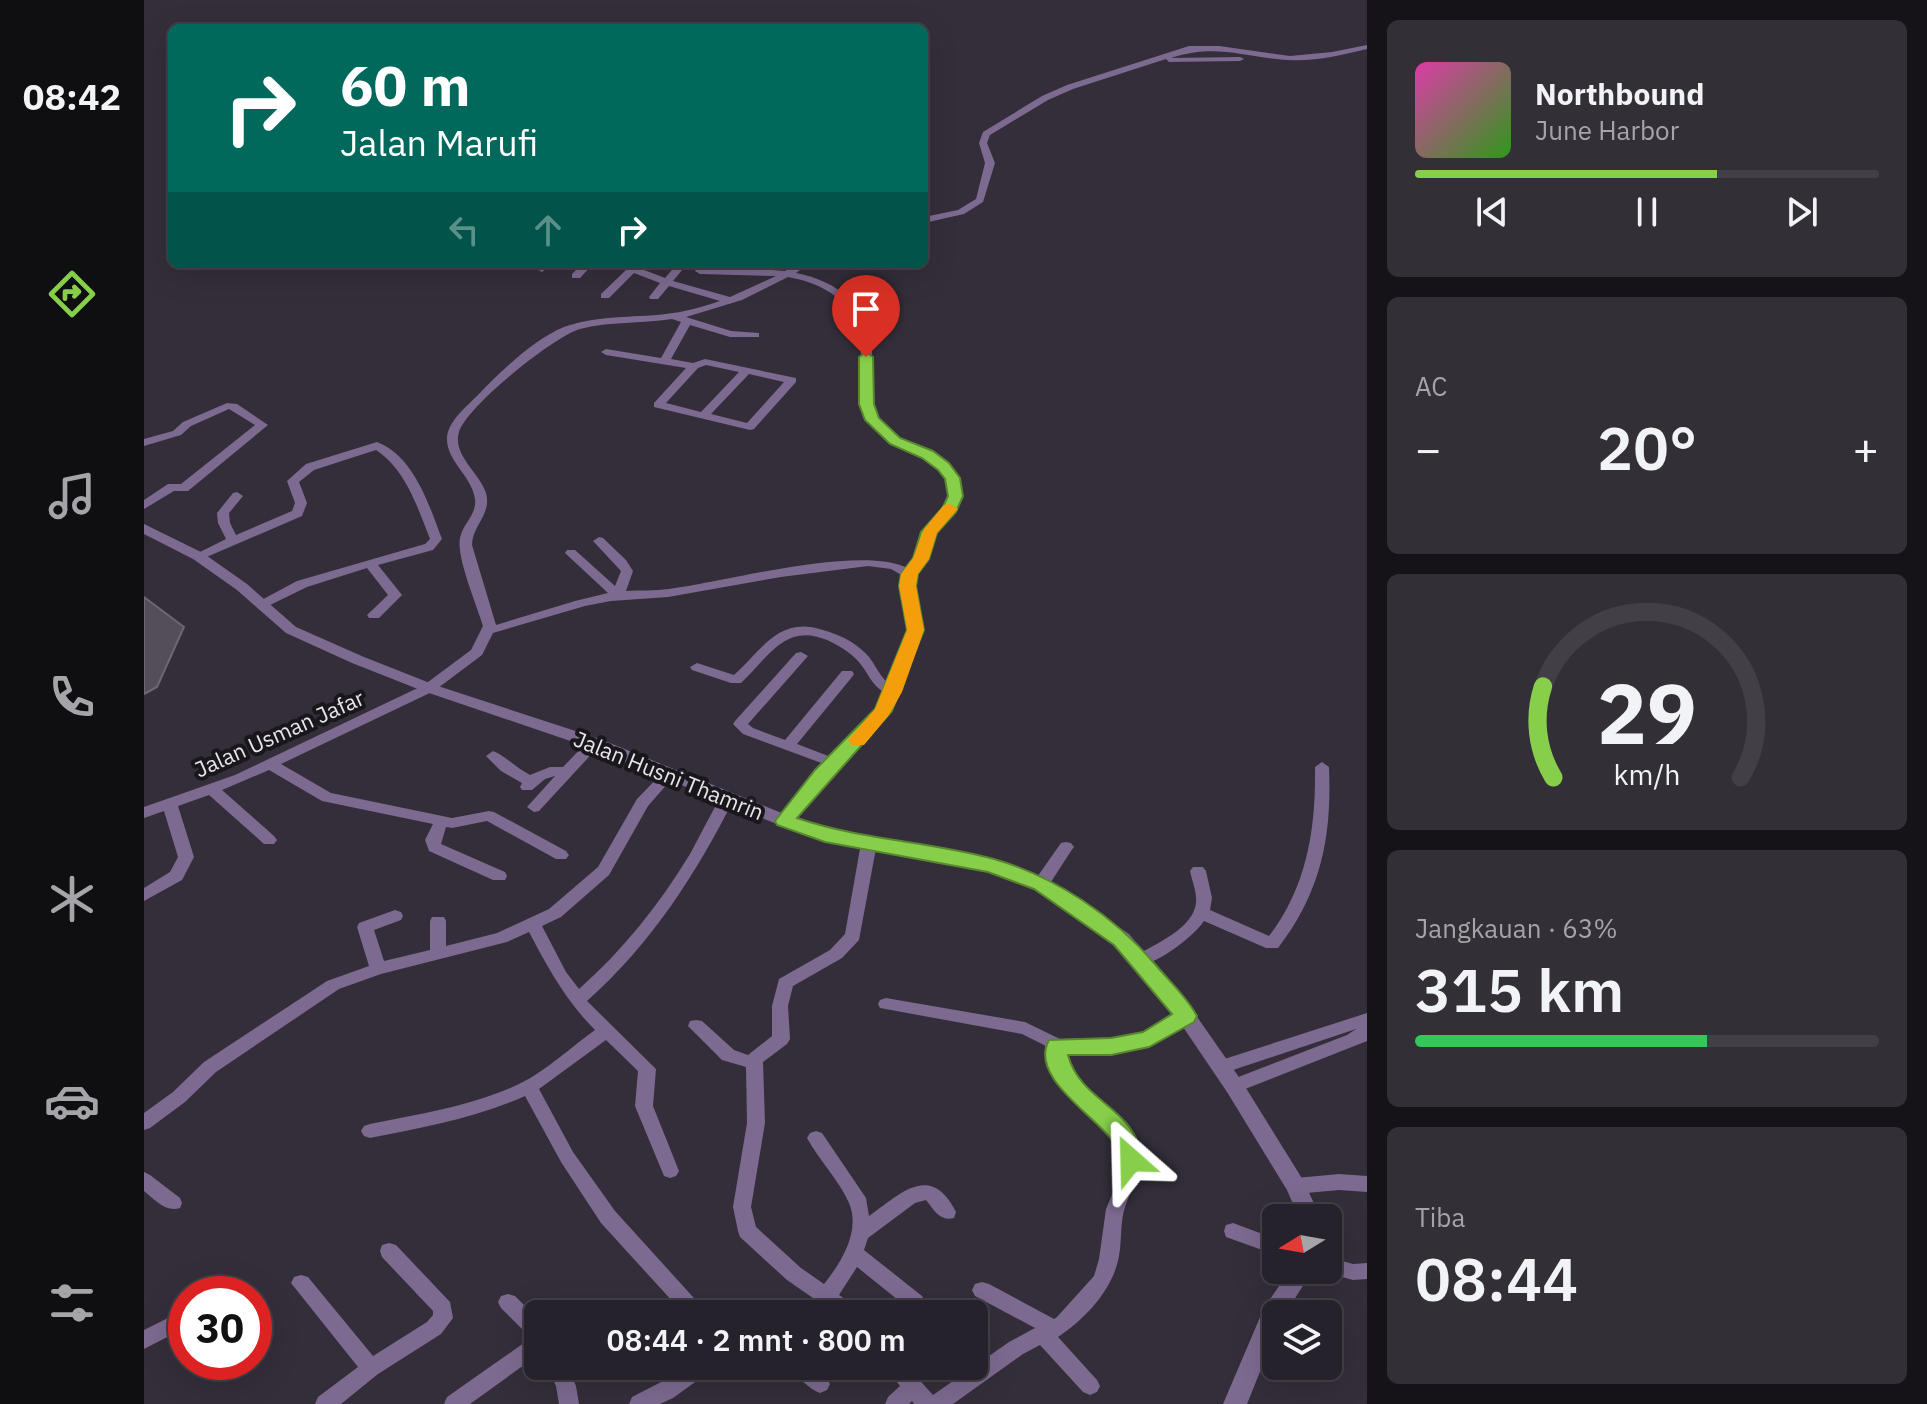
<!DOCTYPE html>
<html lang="id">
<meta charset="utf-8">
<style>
body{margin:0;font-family:"IBM Plex Sans",sans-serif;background:#322f37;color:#f1f3f6;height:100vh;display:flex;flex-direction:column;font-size:30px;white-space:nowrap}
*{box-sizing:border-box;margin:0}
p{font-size:26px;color:#a4a4a9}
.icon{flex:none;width:44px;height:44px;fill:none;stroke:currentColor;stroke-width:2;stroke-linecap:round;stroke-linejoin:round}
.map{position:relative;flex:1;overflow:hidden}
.drawer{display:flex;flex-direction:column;gap:20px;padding:20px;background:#151318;width:560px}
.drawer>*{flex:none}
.banner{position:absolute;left:24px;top:24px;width:760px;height:244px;border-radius:12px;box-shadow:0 8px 32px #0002,0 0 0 2px #423f47;background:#00695c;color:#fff;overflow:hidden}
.needle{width:52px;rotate:259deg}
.controls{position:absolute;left:1118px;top:1204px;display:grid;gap:16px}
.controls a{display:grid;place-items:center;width:80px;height:80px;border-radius:12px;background:#26222b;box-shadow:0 8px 32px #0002,0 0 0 2px #423f47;font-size:40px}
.speed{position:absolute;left:24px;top:1276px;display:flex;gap:16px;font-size:40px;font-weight:700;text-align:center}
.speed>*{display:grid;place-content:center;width:104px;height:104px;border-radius:50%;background:#26222b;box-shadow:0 8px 32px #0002,0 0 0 2px #423f47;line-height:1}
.speed .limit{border:12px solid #d22;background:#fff;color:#111}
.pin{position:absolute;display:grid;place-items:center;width:68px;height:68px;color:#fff;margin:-82px -34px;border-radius:50% 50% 50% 0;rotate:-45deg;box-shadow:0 0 8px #0007}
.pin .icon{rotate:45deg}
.me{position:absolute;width:88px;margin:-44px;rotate:335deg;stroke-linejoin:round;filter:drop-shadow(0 0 6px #0008)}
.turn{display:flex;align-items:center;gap:28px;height:168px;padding:0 40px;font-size:36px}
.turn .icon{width:104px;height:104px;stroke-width:2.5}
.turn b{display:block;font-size:56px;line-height:68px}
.lanes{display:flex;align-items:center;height:76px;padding:0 40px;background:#0003;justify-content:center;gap:40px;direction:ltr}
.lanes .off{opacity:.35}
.big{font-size:60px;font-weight:600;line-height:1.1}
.drawer .tile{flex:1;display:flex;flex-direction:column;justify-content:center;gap:12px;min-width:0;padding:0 28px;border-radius:12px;background:#322f37}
.drawer .dial{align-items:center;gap:0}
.dial svg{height:208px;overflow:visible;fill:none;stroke:#423f47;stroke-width:7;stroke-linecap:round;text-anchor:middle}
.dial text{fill:#f1f3f6;stroke:none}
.song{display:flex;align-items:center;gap:24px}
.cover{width:96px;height:96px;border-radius:12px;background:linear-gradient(135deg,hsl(320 70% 55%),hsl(110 70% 35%))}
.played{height:8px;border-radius:4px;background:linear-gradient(90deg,#87cf4a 65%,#423f47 65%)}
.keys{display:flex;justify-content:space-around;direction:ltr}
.heat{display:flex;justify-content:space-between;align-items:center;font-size:44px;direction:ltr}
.charge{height:12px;border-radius:6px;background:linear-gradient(90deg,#34c759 63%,#423f47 0)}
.trip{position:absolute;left:380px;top:1300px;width:464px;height:80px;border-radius:12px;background:#26222b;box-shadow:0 8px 32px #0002,0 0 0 2px #423f47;font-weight:600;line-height:80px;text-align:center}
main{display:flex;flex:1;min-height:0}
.tabs{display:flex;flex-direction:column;width:144px;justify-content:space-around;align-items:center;background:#0f0e11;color:#a4a4a9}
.tabs .icon{width:56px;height:56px}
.tabs .on{color:#87cf4a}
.tabs b{font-size:36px;color:#f1f3f6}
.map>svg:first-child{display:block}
</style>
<main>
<nav class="tabs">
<b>08:42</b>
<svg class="icon on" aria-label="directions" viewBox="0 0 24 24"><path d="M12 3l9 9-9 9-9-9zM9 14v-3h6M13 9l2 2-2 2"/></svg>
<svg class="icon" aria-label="music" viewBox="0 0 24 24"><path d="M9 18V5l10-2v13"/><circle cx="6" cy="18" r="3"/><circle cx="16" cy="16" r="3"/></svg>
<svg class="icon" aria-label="phone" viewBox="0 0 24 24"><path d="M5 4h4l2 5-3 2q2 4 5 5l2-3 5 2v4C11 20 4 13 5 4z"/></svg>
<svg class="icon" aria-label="climate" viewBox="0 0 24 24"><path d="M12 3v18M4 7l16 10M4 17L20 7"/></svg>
<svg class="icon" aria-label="car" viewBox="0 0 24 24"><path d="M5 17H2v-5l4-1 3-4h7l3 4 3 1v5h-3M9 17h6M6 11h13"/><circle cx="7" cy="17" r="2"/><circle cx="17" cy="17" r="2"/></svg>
<svg class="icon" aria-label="filters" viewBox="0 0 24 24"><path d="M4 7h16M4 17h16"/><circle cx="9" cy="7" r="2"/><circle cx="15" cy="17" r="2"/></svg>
</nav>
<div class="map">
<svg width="1223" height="1404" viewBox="0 0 1223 1404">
<rect width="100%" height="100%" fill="#332e39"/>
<!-- building -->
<polygon fill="#544e5a" stroke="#6d6773" stroke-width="2" points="0,597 40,627 13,687 0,694"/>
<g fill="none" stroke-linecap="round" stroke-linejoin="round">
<!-- minor -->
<g fill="#7d6a90" fill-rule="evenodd">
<path d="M 1223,45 L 1223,49 C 1197,55 1170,62 1143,60 C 1099,57 1072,43 1027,58 L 1096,57 L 1100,59 L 1096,61 L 1025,62 L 1022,59 L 929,89 L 904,100 L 846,135 L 843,143 L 851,163 L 839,202 L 820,214 L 780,223 L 780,217 L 814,210 L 832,199 L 841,163 L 835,143 L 839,132 L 898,96 L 923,85 L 1045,46 L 1075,46 L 1146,56 L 1188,52 Z"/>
<polygon points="397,264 407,264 398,272 393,269"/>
<polygon points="438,264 449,264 436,278 428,278 428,274"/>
<path d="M 471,264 L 498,264 L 495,268 L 521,278 L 533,264 L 543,264 L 529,281 L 586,297 L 632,276 L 556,274 L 551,271 L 552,269 L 603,268 L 641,271 L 652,264 L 664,264 L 652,273 C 694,281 727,307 728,352 C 728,370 724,390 729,407 C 741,447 796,442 814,479 C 825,502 802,513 793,531 C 787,539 787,550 783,559 C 780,564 775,569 773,574 C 763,595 783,617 775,639 C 767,664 759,690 745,712 C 731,734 710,750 692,769 C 675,786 660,806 645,825 L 635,825 L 632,821 L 635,817 L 680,764 L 599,734 L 589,724 L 591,721 L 652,653 L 657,652 L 664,656 L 604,724 L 609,728 L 641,740 L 698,671 L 708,671 L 710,674 L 708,677 L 653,744 L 687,757 L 727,718 L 741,693 C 727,685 724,672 714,661 C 706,652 694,645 683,640 C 641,622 624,658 597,683 L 587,683 L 548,670 L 546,667 L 553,663 L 590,675 C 618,650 635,615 679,630 C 693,634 707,640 718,650 C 730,659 733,674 745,684 L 765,627 L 757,589 L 759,576 L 747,569 L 724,566 L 637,577 L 524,597 L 467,601 L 441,606 L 349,633 L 338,655 L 290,691 L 137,764 L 187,793 L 308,818 L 345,811 L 350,812 L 422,851 L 425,855 L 422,859 L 412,859 L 343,821 L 308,828 L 302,827 L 297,844 L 361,872 L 363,876 L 361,880 L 349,880 L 285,851 L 281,840 L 289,824 L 178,801 L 125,770 L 78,790 L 130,836 L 133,840 L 130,844 L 120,844 L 65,795 L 34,806 L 50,857 L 38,880 L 0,901 L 0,888 L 26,872 L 34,857 L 20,811 L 0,818 L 0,807 L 91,775 L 280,685 L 327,650 L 339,626 C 333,606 312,557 316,538 C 319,523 333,515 331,499 C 328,476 303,462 303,439 C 303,422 323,406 334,395 C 356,372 390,339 420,327 C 453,315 488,318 522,314 C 541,312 558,307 576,301 L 525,286 L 514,299 L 506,299 L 505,297 L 516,283 L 490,273 L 465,298 L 457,298 L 457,294 L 482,270 ZM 644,277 C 690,285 718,310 717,359 C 716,381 712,406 726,425 C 745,450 801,454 805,488 C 808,507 785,519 778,534 C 773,546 772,557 764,568 C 715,544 582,582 525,589 C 511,591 496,590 482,591 L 489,571 L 482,560 L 459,538 L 455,537 L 449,541 L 477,571 L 471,586 L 431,550 L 423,550 L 421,553 L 464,593 L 431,601 L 352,625 L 328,545 C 328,526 348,514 342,493 C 336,473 308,455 315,432 C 323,406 409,337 436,329 C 465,321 497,324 528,319 L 537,322 L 517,358 L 462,349 L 457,352 L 462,355 L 542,368 L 510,403 L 510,407 L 606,430 L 610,429 L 652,382 L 652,378 L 561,359 L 549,363 L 527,359 L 546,325 L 586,337 L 615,337 L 615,333 L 587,331 L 542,317 L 598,300 ZM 562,365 L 595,372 L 557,412 L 522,403 L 554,368 ZM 605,374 L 640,382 L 603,423 L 567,414 Z"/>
<polygon points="83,403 93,404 124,425 44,491 30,491 0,509 0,500 24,484 37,484 111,425 85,409 47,426 37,435 0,446 0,439 29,431 39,422"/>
<path d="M 233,442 C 270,456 285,505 298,539 L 289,550 L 234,565 L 258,595 L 235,618 L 225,618 L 223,615 L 244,595 L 223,568 L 163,587 L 122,607 L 117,608 L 110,604 L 153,581 L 281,544 L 286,539 C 273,506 262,470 232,450 L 170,470 L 155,482 L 163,503 L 158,516 L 58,559 L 54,560 L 48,556 L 82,539 L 74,523 L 73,513 L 89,493 L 93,492 L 99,496 L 85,513 L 86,523 L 92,535 L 148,511 L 151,503 L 143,481 L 162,464 Z"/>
<path d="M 450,738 L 455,740 L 457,743 L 455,746 L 395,811 L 390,812 L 383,807 L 411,776 L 401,779 L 388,790 L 378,790 L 376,787 L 378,783 L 357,771 L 342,756 L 349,751 C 360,755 374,769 386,775 L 406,767 L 419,767 L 445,740 Z"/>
<path d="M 1178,762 L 1185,767 C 1188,837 1177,892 1134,948 L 1122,948 L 1060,921 C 1050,936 1009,969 991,964 L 989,960 L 991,956 C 1011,944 1049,929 1052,903 C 1053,892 1048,881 1046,871 L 1049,867 L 1059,867 L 1062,871 L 1068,898 L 1066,910 L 1125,936 C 1163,887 1172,828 1171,767 Z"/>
<path d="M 526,768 L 533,773 L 504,806 L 465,875 L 417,917 L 398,926 L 422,972 L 435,989 C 479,950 515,905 546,854 C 557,834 567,813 579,793 L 589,793 L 591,797 C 552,874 508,943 443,1001 L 512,1069 L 509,1106 L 535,1171 L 532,1176 L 526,1178 L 520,1176 L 491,1106 L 494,1071 L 462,1040 L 395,1089 L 429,1152 L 471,1211 L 559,1308 L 562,1314 L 540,1314 L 457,1223 L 417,1162 L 381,1096 C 332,1118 278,1128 226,1138 L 220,1136 L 217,1131 L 220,1126 L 226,1124 C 276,1114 329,1106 375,1084 C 402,1071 427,1047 451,1030 C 422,1001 404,968 385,932 L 363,942 L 237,974 L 195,989 L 72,1072 L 41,1102 L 6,1128 L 0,1130 L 0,1113 L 29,1092 L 60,1062 L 183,981 L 225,966 L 213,927 L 215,923 L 251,910 L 257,912 L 259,916 L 257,920 L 230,930 L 240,961 L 286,950 L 286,921 L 288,917 L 300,917 L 302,921 L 302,946 L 353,933 L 405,909 L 454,867 L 493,799 L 521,770 Z"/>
<path d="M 725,838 L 730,839 L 733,843 L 715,940 L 698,958 L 649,986 L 644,1006 L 646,1039 L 643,1044 L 619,1062 L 621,1123 L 607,1207 L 612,1227 L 657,1268 L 680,1284 C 697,1263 717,1231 705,1203 C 695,1180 675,1160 663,1138 L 666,1133 L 672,1131 L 678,1133 L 722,1198 L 725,1216 C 757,1193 787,1162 812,1212 L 810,1218 C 796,1222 790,1210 782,1200 L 771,1203 L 724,1238 L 720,1250 L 778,1296 L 781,1302 L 778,1308 L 771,1310 L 764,1308 L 713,1267 L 695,1295 L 714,1308 L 717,1314 L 692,1314 L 643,1280 L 596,1237 L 594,1231 L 589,1207 L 603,1123 L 602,1067 L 578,1060 L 544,1026 L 546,1021 L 552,1020 L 558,1021 L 590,1050 L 604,1055 L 628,1036 L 628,1006 L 635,979 L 686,950 L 701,934 L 717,843 L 720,839 Z"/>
<polygon points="922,842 927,843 930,847 927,851 903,888 891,888 889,884 891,880 917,843"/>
<path d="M 742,998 L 881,1022 L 916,1039 L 985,1037 L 1000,1034 L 1036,1011 L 1042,1010 L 1048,1011 L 1050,1016 L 1048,1021 L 1005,1046 L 985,1051 L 922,1052 C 923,1058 924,1065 926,1070 C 940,1098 976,1109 989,1137 C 1003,1167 990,1180 981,1207 C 976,1222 978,1240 975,1256 C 969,1290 941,1319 914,1337 L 953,1380 L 956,1386 L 953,1392 L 946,1395 L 939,1392 L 896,1345 L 879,1354 L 809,1404 L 770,1404 L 768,1401 L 765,1404 L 741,1404 L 744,1397 L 756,1386 L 741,1366 L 763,1366 L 789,1395 L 865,1342 L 891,1328 L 831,1296 L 828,1290 L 831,1284 L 838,1282 L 845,1284 L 910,1319 L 913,1317 L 950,1276 L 955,1259 L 962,1209 L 977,1173 L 978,1160 L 973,1141 L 967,1133 L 926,1096 L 909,1072 L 904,1049 L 900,1045 L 878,1034 L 736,1008 L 734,1004 L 736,1000 Z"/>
<polygon points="1223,1013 1223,1041 1096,1091 1090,1093 1084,1091 1081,1086 1084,1081 1203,1035 1212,1029 1077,1074 1071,1072 1068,1067 1071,1062"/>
<path d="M 0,1172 L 6,1175 L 36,1198 L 38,1203 L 36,1208 C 22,1213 10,1199 0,1191 Z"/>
<polygon points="1195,1174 1223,1176 1223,1192 1195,1190 1152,1194 1146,1191 1143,1186 1146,1181 1152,1178"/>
<polygon points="1089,1223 1132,1239 1132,1255 1082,1237 1080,1231 1082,1225"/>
<polygon points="245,1243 252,1245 306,1302 309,1318 297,1334 234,1374 197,1404 171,1404 174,1397 214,1367 147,1283 150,1277 157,1275 164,1277 229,1356 283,1322 289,1315 289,1311 238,1257 236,1251 238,1245"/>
<polygon points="1184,1257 1209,1264 1223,1263 1223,1279 1209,1280 1177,1271 1184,1270"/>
<polygon points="364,1294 371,1296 394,1319 394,1355 326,1404 300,1404 303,1397 387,1338 357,1308 354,1302 357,1296"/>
<polygon points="34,1313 42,1317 42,1336 33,1332 0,1349 0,1330"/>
<polygon points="403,1366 423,1366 432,1386 435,1404 415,1404 412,1386"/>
<polygon points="514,1366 568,1366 565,1372 529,1398 516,1404 485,1404 488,1397 523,1379"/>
<path d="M 648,1366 L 671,1366 L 683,1378 L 686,1384 L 683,1390 L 676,1393 C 665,1389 653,1377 648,1366 Z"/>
</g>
<!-- tertiary -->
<g fill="#7d6a90" fill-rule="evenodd">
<polygon points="0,524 59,553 103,584 152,627 220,657 291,685 456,739 665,824 846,859 903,880 985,934 1049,1011 1097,1080 1159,1180 1177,1218 1155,1218 1143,1190 1083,1092 1035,1021 971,944 891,888 843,871 655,833 444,747 279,691 208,663 142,633 93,590 49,559 0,534"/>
<polygon points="1146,1270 1169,1270 1141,1314 1132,1314 1132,1332 1103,1404 1079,1404 1120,1308"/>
</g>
</g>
<!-- route -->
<path fill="#87cf4a" stroke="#588730" stroke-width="2" d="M 722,352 L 729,357 L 730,404 L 735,418 L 756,438 L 789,451 L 805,463 L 816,478 L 819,496 L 812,512 L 793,533 L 785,559 L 774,574 L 772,586 L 780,630 L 748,711 L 653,818 C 717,840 785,841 850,859 C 912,877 970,916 1011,964 C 1025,981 1043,997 1053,1016 L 1050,1022 L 1005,1047 L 967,1055 L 924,1055 C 934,1094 975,1105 991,1136 C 995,1143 996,1153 998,1160 L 995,1167 L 987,1170 L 978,1167 C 974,1160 974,1150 970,1143 C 954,1117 884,1078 905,1040 L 967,1038 L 999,1032 L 1028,1014 L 970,945 L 890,889 L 844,872 L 681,842 L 633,825 L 631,821 L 671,770 L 731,709 L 763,630 L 755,586 L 757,574 L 769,558 L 777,532 L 799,507 L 804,496 L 801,479 L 794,470 L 778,458 L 746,444 L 721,420 L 715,404 L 715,357 Z"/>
<!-- slow -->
<polygon fill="#f59e0b" points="806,504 814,509 793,533 785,559 774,574 772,586 780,630 758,692 745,715 720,745 707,745 704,740 731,709 763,630 755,586 757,574 769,558 780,529 800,505"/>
<g text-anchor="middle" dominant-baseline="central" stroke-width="8" stroke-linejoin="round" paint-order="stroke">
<!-- street labels -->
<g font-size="22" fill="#e7e4eb" stroke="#1a171c">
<text transform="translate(135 733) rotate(-24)">Jalan Usman Jafar</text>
<text transform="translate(525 775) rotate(22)">Jalan Husni Thamrin</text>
</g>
</g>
</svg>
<div class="controls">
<a><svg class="needle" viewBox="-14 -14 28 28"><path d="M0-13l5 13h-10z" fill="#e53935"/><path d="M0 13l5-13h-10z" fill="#a4a4a9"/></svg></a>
<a><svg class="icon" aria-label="layers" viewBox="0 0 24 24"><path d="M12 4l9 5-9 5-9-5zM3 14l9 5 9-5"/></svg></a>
</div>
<div class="speed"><div class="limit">30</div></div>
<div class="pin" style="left:722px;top:357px;background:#d93025"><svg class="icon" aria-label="arrive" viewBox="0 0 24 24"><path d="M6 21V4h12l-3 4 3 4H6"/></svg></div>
<svg class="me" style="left:987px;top:1160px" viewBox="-20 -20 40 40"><path d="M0-17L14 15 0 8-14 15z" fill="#87cf4a" stroke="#fff" stroke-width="4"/></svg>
<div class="trip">08:44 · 2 mnt · 800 m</div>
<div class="banner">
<div class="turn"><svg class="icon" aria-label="right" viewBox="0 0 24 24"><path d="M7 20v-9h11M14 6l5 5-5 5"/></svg><div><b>60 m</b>Jalan Marufi</div></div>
<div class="lanes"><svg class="icon off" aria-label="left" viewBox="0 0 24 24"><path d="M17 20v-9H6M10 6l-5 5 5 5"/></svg><svg class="icon off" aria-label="ahead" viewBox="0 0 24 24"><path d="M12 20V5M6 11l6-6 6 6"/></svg><svg class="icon" aria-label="right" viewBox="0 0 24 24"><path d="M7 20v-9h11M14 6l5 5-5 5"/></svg></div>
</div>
</div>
<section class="drawer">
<div class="tile">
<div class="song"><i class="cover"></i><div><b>Northbound</b><p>June Harbor</p></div></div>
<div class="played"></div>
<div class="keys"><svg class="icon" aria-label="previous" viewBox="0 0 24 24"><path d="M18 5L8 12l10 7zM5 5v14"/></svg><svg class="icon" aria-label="pause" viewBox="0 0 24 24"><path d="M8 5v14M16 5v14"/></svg><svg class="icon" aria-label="next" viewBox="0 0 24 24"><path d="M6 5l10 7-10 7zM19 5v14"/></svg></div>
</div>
<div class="tile"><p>AC</p>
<div class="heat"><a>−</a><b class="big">20°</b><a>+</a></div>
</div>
<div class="tile dial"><svg viewBox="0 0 100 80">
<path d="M14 69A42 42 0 1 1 86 69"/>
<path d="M14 69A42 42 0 0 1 10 34" stroke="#87cf4a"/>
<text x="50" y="56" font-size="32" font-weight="700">29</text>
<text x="50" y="72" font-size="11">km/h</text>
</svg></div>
<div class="tile"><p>Jangkauan · 63%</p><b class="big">315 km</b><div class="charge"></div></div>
<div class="tile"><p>Tiba</p><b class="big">08:44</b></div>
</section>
</main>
